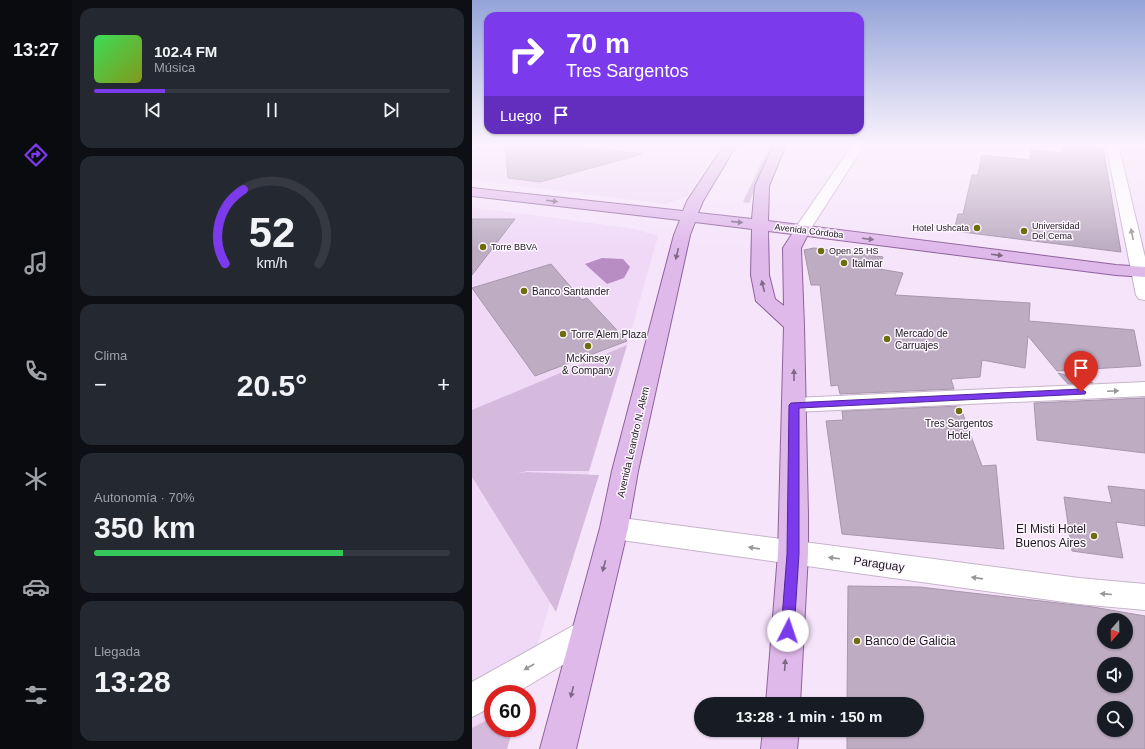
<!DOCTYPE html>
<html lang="es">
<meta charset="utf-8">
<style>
body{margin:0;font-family:Arial,sans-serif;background:#242831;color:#f1f3f6;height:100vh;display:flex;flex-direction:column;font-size:15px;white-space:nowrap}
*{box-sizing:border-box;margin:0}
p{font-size:13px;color:#9ea1a6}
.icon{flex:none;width:22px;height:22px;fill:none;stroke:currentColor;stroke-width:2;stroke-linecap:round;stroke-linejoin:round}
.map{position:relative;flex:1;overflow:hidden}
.drawer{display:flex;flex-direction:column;gap:8px;padding:8px;background:#0d0f14;width:400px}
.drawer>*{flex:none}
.banner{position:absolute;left:12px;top:12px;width:380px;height:122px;border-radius:12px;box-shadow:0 1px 3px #0004;background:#7c3aed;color:#fff;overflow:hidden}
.needle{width:26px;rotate:200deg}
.buttons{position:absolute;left:625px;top:613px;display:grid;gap:8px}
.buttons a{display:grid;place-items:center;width:36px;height:36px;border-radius:50%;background:#171b24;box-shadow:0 1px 3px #0004;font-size:20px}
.speed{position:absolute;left:12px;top:685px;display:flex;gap:8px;font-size:20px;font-weight:700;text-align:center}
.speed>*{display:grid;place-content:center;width:52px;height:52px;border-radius:50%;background:#171b24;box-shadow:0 1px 3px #0004;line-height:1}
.speed .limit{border:6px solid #d22;background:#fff;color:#111}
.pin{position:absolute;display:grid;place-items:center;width:34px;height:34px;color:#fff;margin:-41px -17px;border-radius:50% 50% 50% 0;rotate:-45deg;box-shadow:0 0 4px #0007}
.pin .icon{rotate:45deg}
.me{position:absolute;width:44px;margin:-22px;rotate:4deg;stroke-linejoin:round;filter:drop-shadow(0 0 3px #0008)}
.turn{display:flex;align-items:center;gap:14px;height:84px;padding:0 16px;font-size:18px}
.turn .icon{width:52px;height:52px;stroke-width:2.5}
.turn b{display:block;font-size:28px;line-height:34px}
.then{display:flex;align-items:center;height:38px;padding:0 16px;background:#0003;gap:8px;font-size:15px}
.big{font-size:30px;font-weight:800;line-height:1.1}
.drawer .tile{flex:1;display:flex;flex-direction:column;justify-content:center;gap:6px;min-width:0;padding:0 14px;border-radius:12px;background:#242831}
.drawer .dial{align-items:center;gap:0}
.dial svg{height:104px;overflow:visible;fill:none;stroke:#363941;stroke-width:7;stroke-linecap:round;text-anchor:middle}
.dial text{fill:#f1f3f6;stroke:none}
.song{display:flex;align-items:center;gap:12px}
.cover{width:48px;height:48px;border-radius:6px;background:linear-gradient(135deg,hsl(130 70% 55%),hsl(70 70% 35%))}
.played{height:4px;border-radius:2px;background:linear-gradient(90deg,#7c3aed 20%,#363941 20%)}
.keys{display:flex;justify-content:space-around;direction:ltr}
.heat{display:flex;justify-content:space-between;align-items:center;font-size:22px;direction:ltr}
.charge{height:6px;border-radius:3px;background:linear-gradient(90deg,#34c759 70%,#363941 0)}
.trip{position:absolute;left:222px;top:697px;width:230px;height:40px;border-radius:20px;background:#171b24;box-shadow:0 1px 3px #0004;font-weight:800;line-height:40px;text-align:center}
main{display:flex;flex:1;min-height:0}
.tab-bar{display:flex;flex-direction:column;width:72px;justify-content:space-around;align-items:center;background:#090b0e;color:#9ea1a6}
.tab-bar .icon{width:28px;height:28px}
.tab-bar .selected{color:#7c3aed}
.tab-bar b{font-size:18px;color:#f1f3f6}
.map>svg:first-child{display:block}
</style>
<main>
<nav class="tab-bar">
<b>13:27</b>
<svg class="icon selected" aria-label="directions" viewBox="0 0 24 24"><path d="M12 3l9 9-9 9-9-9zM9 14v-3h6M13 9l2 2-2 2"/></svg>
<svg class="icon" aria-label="music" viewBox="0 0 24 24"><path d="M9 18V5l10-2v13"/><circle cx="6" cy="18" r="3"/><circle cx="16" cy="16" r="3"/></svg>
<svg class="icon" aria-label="phone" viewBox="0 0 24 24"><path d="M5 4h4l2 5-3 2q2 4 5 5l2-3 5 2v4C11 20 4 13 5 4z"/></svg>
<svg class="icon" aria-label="climate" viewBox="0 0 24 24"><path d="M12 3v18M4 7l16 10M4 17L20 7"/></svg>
<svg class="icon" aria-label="car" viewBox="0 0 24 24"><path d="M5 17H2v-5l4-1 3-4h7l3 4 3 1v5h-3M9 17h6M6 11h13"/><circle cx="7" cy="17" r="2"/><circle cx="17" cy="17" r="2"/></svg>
<svg class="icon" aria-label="filters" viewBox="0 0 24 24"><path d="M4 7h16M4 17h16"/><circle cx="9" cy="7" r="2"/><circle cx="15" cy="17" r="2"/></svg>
</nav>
<section class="drawer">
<div class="tile">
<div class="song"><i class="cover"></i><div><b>102.4 FM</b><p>Música</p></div></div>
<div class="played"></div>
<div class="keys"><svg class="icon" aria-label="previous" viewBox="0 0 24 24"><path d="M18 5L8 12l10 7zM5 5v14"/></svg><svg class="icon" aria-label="pause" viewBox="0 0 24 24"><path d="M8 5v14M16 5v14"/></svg><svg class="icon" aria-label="next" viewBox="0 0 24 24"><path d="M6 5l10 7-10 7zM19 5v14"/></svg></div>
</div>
<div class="tile dial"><svg viewBox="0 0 100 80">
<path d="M14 69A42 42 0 1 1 86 69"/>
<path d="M14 69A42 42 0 0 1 28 12" stroke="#7c3aed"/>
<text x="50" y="56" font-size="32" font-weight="700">52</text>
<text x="50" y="72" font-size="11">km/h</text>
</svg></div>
<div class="tile"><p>Clima</p>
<div class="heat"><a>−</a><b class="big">20.5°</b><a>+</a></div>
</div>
<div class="tile"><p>Autonomía · 70%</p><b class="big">350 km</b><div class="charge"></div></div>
<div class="tile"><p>Llegada</p><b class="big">13:28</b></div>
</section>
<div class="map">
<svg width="673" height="749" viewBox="0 0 673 749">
<rect width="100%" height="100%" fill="#f6e4fb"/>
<!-- built -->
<g fill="#f0d9f7">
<polygon points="21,144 249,144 215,196 194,204 0,180 0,156"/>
<polygon points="0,207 163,229 186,236 157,339 51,694 21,694 21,728 41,728 35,749 0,749"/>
</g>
<!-- green -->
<g fill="#d6bade">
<polygon points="298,144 302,144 277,203 271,202"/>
<polygon points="155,345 117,471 55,471 44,474 54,472 127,475 84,612 0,477 0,410"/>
<polygon points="21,717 21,728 41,728 35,749 0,749 0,728"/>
</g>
<!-- water -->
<polygon fill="#b78dc3" points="130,258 151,259 158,267 152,278 135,284 113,264"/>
<!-- building -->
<g fill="#bdacc2" stroke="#a796ac" fill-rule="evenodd">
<polygon points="33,144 93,144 170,154 68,182 36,178"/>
<polygon points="591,144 618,144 631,147 649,252 482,231 486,214 491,214 500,175 506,175 510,155 558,160 559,150 591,153"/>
<polygon points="0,219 43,219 0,275"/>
<polygon points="342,248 411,257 407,269 431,273 423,295 558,303 557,321 662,330 669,366 585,371 556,336 553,368 510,360 508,377 479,379 482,389 368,394 366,385 359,386 348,285 339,285 332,250"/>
<polygon points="79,264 110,300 115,298 155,341 63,376 0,288"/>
<polygon points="586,373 621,383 596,384"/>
<polygon points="671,398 673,398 673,453 565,440 562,403"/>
<polygon points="488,406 510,466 524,465 532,549 370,534 354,421 371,420 370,411"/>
<polygon points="636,486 673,490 673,526 644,522 651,558 600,551 592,497 640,503"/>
<path d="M 376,586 L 448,587 L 621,607 L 673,616 L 673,749 L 375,749 L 375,730 L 445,730 L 445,704 L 375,704 ZM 632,620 L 654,620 L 654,642 L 632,642 ZM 632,664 L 654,664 L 654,686 L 632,686 ZM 632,708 L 654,708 L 654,730 L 632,730 Z"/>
</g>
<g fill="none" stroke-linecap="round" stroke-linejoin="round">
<!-- street casing -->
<g stroke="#c6b4cb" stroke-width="2">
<g id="street">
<polygon points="0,144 14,144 12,147 0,151"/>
<polygon points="381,144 393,144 336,233 330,235 324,233 322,230"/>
<polygon points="634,144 646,144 673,257 673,300 667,299 664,295"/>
<polygon points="654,144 673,144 673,149 656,147"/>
<polygon points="673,382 673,396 322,412 314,410 311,405 314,400 322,398"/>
<polygon points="142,517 607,578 673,584 673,610 607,604 142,539 133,536 129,528 133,520"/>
<polygon points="115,620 126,624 130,634 126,644 42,694 21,694 21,706 0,717 0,682 104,624"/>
</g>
</g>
<!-- primary casing -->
<g stroke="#8e639b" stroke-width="2">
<g id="primary">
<path d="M 253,144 L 265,144 L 231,201 L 226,213 L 280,219 L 283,186 L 302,144 L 314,144 L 297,186 L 296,221 L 644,265 L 673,267 L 673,277 L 644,275 L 335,236 L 329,248 L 332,325 L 336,515 L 336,554 L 328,704 L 294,704 L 306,554 L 312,327 L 284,301 L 279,275 L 280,229 L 223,222 L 218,235 L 166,471 L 156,528 L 104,749 L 68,749 L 128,528 L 140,471 L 202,235 L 208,220 L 0,196 L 0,188 L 211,211 L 215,201 ZM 296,231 L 320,234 L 311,248 L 312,306 L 303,299 L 297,275 Z"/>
<polygon points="291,730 327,730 325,749 289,749"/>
</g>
</g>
<!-- street -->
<use href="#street" fill="#fff" fill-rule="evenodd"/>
<!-- primary -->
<use href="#primary" fill="#e0b9eb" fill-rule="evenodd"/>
</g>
<!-- one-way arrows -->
<defs><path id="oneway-solid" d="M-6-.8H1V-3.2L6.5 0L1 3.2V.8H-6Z"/></defs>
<g fill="#7f6886">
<use href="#oneway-solid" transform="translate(80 201) rotate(7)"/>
<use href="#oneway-solid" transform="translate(265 222) rotate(6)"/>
<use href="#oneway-solid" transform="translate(396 239) rotate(7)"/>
<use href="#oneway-solid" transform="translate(205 254) rotate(103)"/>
<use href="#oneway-solid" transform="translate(525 255) rotate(7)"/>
<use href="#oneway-solid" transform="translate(291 286) rotate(-104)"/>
<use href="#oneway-solid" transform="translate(322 375) rotate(-90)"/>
<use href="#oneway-solid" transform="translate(132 566) rotate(105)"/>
<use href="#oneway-solid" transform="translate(313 665) rotate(-86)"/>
<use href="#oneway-solid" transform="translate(100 692) rotate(104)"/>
</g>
<g fill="#9a979b">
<use href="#oneway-solid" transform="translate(660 234) rotate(-102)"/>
<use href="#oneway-solid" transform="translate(641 391) rotate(-3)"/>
<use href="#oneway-solid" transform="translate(282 548) rotate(-172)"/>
<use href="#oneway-solid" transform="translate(362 558) rotate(-173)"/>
<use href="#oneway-solid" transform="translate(505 578) rotate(-172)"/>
<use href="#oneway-solid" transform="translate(634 594) rotate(-175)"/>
<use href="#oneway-solid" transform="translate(57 667) rotate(150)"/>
</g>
<!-- sky -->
<linearGradient id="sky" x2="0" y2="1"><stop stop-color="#94a4d9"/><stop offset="0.58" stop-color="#fbf3fd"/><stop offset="1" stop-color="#fbf3fd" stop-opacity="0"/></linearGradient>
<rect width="673" height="249" fill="url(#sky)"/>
<!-- route -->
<polygon fill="#7c3aed" stroke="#51269a" points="609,389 614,392 613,394 327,408 327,554 322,631 320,636 316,637 311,636 309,631 315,554 317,405 319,403"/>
<!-- markers -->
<g fill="#6e6d0d" stroke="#fdf6ff" stroke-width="1.5">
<circle cx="505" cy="228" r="4"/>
<circle cx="552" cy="231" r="4"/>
<circle cx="11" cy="247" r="4"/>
<circle cx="349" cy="251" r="4"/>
<circle cx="372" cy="263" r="4"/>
<circle cx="52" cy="291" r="4"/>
<circle cx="91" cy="334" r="4"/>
<circle cx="415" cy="339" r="4"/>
<circle cx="116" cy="346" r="4"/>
<circle cx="487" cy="411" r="4"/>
<circle cx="622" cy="536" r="4"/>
<circle cx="385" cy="641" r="4"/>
</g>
<g text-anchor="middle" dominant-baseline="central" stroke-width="3" stroke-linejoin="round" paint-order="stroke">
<!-- far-poi labels -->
<g font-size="9" fill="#1e1820" stroke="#fdf6ff" text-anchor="start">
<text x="560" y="226">Universidad<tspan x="560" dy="10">Del Cema</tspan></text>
<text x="497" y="228" text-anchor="end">Hotel Ushcata</text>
<text x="19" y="247">Torre BBVA</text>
<text x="357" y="251">Open 25 HS</text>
</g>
<!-- far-street labels -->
<g font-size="9" fill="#1e1820" stroke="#fdf6ff">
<text transform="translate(337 231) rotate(7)">Avenida Córdoba</text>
</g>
<!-- poi labels -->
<g font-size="10" fill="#1e1820" stroke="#fdf6ff" text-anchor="start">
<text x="380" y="263">Italmar</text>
<text x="60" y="291">Banco Santander</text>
<text x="423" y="333">Mercado de<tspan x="423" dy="12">Carruajes</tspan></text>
<text x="99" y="334">Torre Alem Plaza</text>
<text x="116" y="358" text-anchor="middle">McKinsey<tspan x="116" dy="12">&amp; Company</tspan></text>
<text x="487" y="423" text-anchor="middle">Tres Sargentos<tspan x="487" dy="12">Hotel</tspan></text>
</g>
<!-- street labels -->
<g font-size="10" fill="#1e1820" stroke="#fdf6ff">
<text transform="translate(161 442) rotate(-77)">Avenida Leandro N. Alem</text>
</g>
<!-- near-poi labels -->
<g font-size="12" fill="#1e1820" stroke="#fdf6ff" text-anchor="end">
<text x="614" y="529">El Misti Hotel<tspan x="614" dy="14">Buenos Aires</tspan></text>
<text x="393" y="641" text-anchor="start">Banco de Galicia</text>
</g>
<!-- near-street labels -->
<g font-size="12" fill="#1e1820" stroke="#fdf6ff">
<text transform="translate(407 564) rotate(8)">Paraguay</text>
</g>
</g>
</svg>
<div class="buttons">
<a><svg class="needle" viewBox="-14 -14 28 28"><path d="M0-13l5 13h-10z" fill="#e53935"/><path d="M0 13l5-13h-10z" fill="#9ea1a6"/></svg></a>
<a><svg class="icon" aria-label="sound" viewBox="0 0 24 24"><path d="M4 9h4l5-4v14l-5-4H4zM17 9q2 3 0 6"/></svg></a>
<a><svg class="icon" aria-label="search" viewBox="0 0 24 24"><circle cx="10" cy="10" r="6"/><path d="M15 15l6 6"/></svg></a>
</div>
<div class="speed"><div class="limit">60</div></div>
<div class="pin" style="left:609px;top:392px;background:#d93025"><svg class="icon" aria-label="arrive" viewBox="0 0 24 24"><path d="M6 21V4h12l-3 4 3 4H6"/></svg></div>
<svg class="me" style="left:316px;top:631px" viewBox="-20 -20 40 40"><circle r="19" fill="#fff"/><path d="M0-13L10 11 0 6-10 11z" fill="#7c3aed"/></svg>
<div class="trip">13:28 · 1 min · 150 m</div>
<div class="banner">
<div class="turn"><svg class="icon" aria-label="right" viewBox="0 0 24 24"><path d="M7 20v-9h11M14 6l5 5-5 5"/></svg><div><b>70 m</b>Tres Sargentos</div></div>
<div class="then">Luego<svg class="icon" aria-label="arrive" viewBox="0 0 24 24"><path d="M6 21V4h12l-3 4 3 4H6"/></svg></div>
</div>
</div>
</main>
